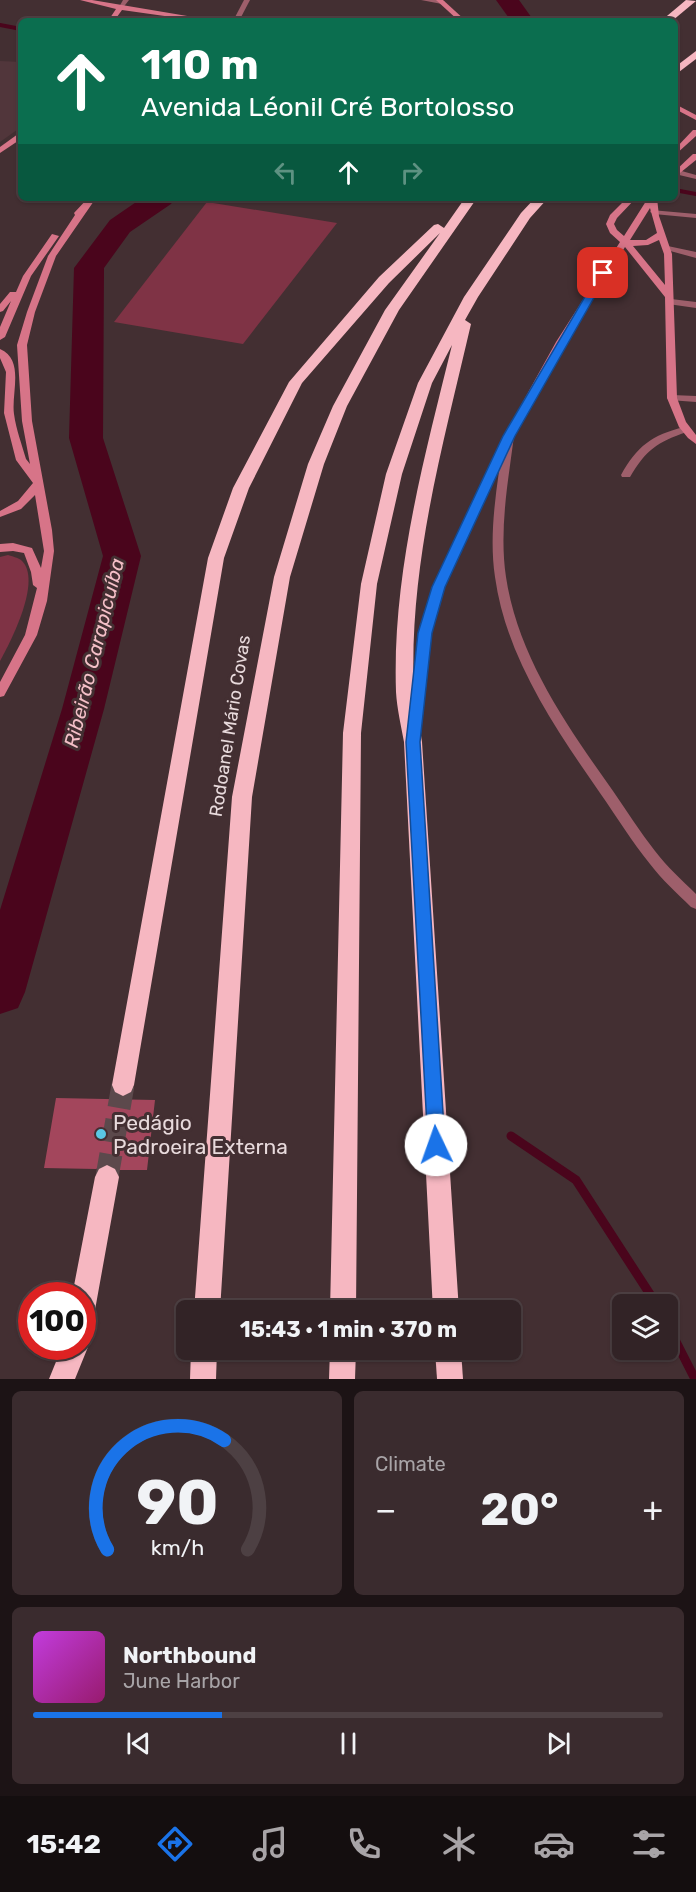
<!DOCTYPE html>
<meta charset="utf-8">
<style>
body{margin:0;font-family:Rubik,sans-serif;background:#3a2b2e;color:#f1f3f6;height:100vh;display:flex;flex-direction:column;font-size:22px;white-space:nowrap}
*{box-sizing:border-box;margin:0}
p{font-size:20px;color:#a8a4a7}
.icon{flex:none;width:33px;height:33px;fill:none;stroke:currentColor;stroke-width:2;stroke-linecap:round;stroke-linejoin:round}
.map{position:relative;height:1379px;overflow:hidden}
.drawer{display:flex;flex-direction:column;gap:12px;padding:12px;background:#1c1315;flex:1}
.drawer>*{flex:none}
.top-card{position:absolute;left:18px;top:18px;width:660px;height:183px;border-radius:9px;box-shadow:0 2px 4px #0004,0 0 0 2px #4d4043;background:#0b6e4f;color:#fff;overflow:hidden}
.fabs{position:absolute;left:612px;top:1294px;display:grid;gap:12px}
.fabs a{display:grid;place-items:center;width:66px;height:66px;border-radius:9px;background:#322326;box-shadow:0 2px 4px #0004,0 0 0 2px #4d4043;font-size:30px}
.speed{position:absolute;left:18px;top:1282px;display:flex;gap:12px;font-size:30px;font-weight:700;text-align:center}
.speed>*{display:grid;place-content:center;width:78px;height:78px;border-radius:50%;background:#322326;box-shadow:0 2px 4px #0004,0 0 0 2px #4d4043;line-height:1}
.speed .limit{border:9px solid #d22;background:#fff;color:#111}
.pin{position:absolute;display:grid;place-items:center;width:51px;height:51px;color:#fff;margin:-26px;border-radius:12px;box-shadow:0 3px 9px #0006}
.me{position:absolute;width:66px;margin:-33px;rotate:357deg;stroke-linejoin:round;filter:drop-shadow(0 0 4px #0008)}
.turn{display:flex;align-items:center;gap:21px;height:126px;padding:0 24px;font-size:27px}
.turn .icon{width:78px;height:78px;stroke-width:2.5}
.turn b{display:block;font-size:42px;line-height:51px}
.lanes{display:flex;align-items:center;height:57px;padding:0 24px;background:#0003;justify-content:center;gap:30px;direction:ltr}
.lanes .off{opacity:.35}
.big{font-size:45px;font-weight:700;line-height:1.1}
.drawer .widget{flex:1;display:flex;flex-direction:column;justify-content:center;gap:9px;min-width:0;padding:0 21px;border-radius:9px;background:#3a2b2e}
.drawer .dial{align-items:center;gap:0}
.dial svg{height:156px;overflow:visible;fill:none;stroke:#4d4043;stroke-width:7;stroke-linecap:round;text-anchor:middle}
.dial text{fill:#f1f3f6;stroke:none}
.song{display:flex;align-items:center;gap:18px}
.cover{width:72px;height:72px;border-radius:9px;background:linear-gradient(135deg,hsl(290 70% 55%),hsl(320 70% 35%))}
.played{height:6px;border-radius:3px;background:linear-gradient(90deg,#1a73e8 30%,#4d4043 30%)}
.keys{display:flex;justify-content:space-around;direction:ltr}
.heat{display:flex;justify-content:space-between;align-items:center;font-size:33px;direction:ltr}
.drawer .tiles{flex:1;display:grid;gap:12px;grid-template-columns:1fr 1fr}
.widget:last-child{grid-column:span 2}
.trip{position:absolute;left:176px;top:1300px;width:345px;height:60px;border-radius:9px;background:#322326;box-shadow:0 2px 4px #0004,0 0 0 2px #4d4043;font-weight:700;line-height:60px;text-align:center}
.tab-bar{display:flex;height:96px;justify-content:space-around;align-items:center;background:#140e0f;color:#a8a4a7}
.tab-bar .icon{width:42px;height:42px}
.tab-bar .current{color:#1a73e8}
.tab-bar b{font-size:27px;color:#f1f3f6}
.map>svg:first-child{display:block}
</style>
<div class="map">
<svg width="696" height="1379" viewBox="0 0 696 1379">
<rect width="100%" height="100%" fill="#432f32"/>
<!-- built -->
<polygon fill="#51363b" points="0,61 21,62 21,127 0,142"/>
<!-- green -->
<g fill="#7f3345">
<polygon points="207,202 337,223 243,344 114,322"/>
<path d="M 8,555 C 12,556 18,558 21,560 C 43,579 11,641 0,661 L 0,557 Z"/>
</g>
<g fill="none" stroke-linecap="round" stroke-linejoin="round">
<!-- stream-far1 -->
<g stroke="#4a051c" stroke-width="4">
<polyline points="0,25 21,29"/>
<polyline points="680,191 696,194"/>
</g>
<!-- stream -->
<g stroke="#4a051c" stroke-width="9">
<polyline points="511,1136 576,1180 657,1305"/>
<polyline points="668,1326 695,1379"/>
</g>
<!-- river -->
<g fill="#4a051c" fill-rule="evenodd">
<polygon points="496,0 519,0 534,21 511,21"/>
<polygon points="142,198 175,198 171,204 130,232 104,268 103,438 141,556 104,709 25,992 18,1008 0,1014 0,910 62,709 103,556 69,438 74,268 110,220"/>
</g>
</g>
<!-- building -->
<polygon fill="#a3465c" points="56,1098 155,1100 147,1170 118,1170 108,1163 96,1169 44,1168"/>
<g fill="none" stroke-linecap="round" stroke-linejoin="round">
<!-- highway-tunnel -->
<polyline stroke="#5c494c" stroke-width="23" stroke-dasharray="23 12" stroke-linecap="butt" points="107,1177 123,1085"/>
<!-- lane -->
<g fill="#9e5f6b" fill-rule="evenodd">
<polygon points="651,210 696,214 696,218 654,214 650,212"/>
<polygon points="663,245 696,252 696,258 663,249"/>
<path d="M 684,427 L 687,428 L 687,432 C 657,442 646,450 630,477 L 622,477 L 621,475 C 637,446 652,435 684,427 Z"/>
</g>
<!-- street -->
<g fill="#9e5f6b" fill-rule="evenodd">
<polygon points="123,0 129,0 122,9 118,9"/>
<polygon points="244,0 250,0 239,21 233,21"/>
<polygon points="421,0 441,0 445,2 442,4"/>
<polygon points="678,170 696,175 696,179 675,174 675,170"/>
<polygon points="671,299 696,302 696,308 668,304 668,300"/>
<polygon points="672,395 696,396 696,402 669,400 667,398"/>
<path d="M 509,433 L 514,436 C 508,482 499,530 506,577 C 518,657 567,726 613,791 C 627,811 640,832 655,851 C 667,867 682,880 696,894 L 696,909 L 691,907 C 677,893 662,880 650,864 C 632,842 617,817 600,793 C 555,728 506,657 495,577 C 488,530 498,482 504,436 Z"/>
</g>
<!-- secondary -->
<g fill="#d77488" fill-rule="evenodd">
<polygon points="80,0 92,0 217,21 200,21 122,10 114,21 108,21 116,9"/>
<polygon points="436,0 443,0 466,21 459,21"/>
<polygon points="156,16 159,18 158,19 128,21"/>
<polygon points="675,104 696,115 696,120 675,109"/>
<polygon points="693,130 696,130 696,136 675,155 675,149"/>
<polygon points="18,134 21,134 21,139 0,153 0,147"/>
<polygon points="693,154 696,154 696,160 675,177 675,171"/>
<path d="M 88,198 L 96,198 L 56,256 L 35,312 L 27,345 L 32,421 L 52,530 L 54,551 L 47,601 L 37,635 L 4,696 L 0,697 L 0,682 L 25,635 L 37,588 L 33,585 L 31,572 L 24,553 L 13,551 L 0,552 L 0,544 L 13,543 L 32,548 L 41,568 L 44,551 L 35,495 L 21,509 L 0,517 L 0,511 L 18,501 L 33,483 L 16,460 L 4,413 L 6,372 L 0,358 L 0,349 C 25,360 11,393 14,414 C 16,429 22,445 26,459 L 30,464 L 22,421 L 17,345 L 27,312 L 48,256 L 75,215 L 74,213 Z"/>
<path d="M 627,198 L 636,198 L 617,218 L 614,224 L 617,230 L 624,236 L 648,198 L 657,198 L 659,216 L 672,254 L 677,398 L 686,422 L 696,435 L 696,444 L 688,438 L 679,427 L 667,398 L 665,297 L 625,247 L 566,342 L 514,436 L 444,587 L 431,633 L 421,726 L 419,729 L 411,729 L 409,726 L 419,633 L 432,587 L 504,436 L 556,342 L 620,242 L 610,233 L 606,224 L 610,215 ZM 650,208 L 657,233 L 646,240 L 630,240 ZM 659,240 L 664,254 L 665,285 L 633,246 L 648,245 Z"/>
<polygon points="52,234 59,236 31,276 5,337 0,340 0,327 11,301 3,311 0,312 0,304 10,292 16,292 23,276"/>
</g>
<!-- highway -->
<g fill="#f6b7c1" fill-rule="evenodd">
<polygon points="686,0 696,1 672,21 661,21"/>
<polygon points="696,51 696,59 675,75 675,67"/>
<polygon points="465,198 477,198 399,310 347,406 324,464 290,577 252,797 220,1311 194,1311 232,797 274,577 308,464 333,406 385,310 440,233 389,283 302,383 249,488 224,558 134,1085 131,1092 123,1096 115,1092 112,1085 208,558 233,488 289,382 379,277 434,225 438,224 444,228"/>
<path d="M 535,198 L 548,198 L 530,218 L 478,297 L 465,320 L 471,324 C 443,445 408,567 414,693 C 415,709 420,726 422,742 L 459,1311 L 433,1311 L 404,742 C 401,725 397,709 396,692 C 392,574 424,459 452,345 L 432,383 L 402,474 L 377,584 L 361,733 L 356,1311 L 330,1311 L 343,733 L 361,584 L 386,474 L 418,383 L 464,297 L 521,213 Z"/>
<polygon points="107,1165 115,1169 119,1177 95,1310 91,1319 82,1323 82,1296 72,1296 95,1177 99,1169"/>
<polygon points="82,1337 88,1347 75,1379 49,1379 62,1347 82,1347"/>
<polygon points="191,1350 217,1350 216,1379 190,1379"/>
<polygon points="330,1350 356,1350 355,1379 329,1379"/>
<polygon points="435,1350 461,1350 463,1379 437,1379"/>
</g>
</g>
<!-- route -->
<polygon fill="#1a73e8" stroke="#114b97" stroke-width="1.5" points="600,271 608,273 515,436 445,587 432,633 420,742 445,1145 443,1151 436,1154 430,1151 428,1145 406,742 418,633 432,587 503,436"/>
<!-- markers -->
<circle fill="#5ac8e5" stroke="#432f32" stroke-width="2" cx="101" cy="1134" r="6"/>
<g text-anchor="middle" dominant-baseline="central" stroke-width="6" stroke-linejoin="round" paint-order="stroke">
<!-- street labels -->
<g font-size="18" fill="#e8dadc" stroke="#432f32">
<text transform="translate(230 726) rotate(-81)">Rodoanel Mário Covas</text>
</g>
<!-- water labels -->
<g font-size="20" font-style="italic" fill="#f4bfc7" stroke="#432f32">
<text transform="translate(94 653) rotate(-76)">Ribeirão Carapicuíba</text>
</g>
<!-- near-poi labels -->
<g font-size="21" fill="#e8dadc" stroke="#432f32" text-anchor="start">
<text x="113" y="1122">Pedágio<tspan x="113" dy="24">Padroeira Externa</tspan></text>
</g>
</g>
</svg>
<div class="fabs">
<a><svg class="icon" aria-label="layers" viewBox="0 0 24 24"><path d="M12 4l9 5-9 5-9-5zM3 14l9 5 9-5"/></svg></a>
</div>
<div class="speed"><div class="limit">100</div></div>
<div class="pin" style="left:603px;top:273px;background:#d93025"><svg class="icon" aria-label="arrive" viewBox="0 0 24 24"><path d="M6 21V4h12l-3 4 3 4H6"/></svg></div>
<svg class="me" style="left:436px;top:1145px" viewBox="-20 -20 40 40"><circle r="19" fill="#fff"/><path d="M0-13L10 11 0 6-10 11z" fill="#1a73e8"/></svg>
<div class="trip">15:43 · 1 min · 370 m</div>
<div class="top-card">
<div class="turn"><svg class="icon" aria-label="ahead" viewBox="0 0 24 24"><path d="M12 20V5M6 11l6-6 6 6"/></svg><div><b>110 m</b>Avenida Léonil Cré Bortolosso</div></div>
<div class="lanes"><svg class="icon off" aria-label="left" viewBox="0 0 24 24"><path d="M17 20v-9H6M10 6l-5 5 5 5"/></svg><svg class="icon" aria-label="ahead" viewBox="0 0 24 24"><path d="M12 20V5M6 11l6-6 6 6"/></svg><svg class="icon off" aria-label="right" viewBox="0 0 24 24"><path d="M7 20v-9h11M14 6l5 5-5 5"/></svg></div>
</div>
</div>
<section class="drawer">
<div class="tiles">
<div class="widget dial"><svg viewBox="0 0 100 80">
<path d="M14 69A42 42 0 1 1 86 69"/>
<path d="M14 69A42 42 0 0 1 74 13" stroke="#1a73e8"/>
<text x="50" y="56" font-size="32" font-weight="700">90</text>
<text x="50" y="72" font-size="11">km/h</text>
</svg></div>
<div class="widget"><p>Climate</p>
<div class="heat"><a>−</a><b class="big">20°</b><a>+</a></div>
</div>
<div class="widget">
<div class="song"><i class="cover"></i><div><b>Northbound</b><p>June Harbor</p></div></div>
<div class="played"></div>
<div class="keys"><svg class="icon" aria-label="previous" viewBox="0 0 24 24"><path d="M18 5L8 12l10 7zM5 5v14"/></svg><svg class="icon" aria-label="pause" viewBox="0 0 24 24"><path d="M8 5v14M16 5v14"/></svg><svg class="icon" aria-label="next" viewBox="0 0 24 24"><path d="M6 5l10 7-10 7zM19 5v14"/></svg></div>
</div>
</div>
</section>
<nav class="tab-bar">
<b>15:42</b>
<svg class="icon current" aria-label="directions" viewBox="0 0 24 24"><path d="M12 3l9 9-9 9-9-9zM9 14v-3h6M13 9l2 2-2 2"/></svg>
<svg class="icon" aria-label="music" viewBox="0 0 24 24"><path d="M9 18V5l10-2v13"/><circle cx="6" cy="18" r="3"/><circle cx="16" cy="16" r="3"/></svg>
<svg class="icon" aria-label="phone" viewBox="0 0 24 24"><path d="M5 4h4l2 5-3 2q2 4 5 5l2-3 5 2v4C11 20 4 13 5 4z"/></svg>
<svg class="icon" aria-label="climate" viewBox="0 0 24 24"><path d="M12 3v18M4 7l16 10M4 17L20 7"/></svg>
<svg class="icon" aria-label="car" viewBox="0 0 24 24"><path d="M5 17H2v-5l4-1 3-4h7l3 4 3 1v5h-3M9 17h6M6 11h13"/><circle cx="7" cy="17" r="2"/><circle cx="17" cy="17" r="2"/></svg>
<svg class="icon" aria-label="filters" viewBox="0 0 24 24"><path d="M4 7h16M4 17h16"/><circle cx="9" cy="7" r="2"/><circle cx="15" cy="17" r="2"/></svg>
</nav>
